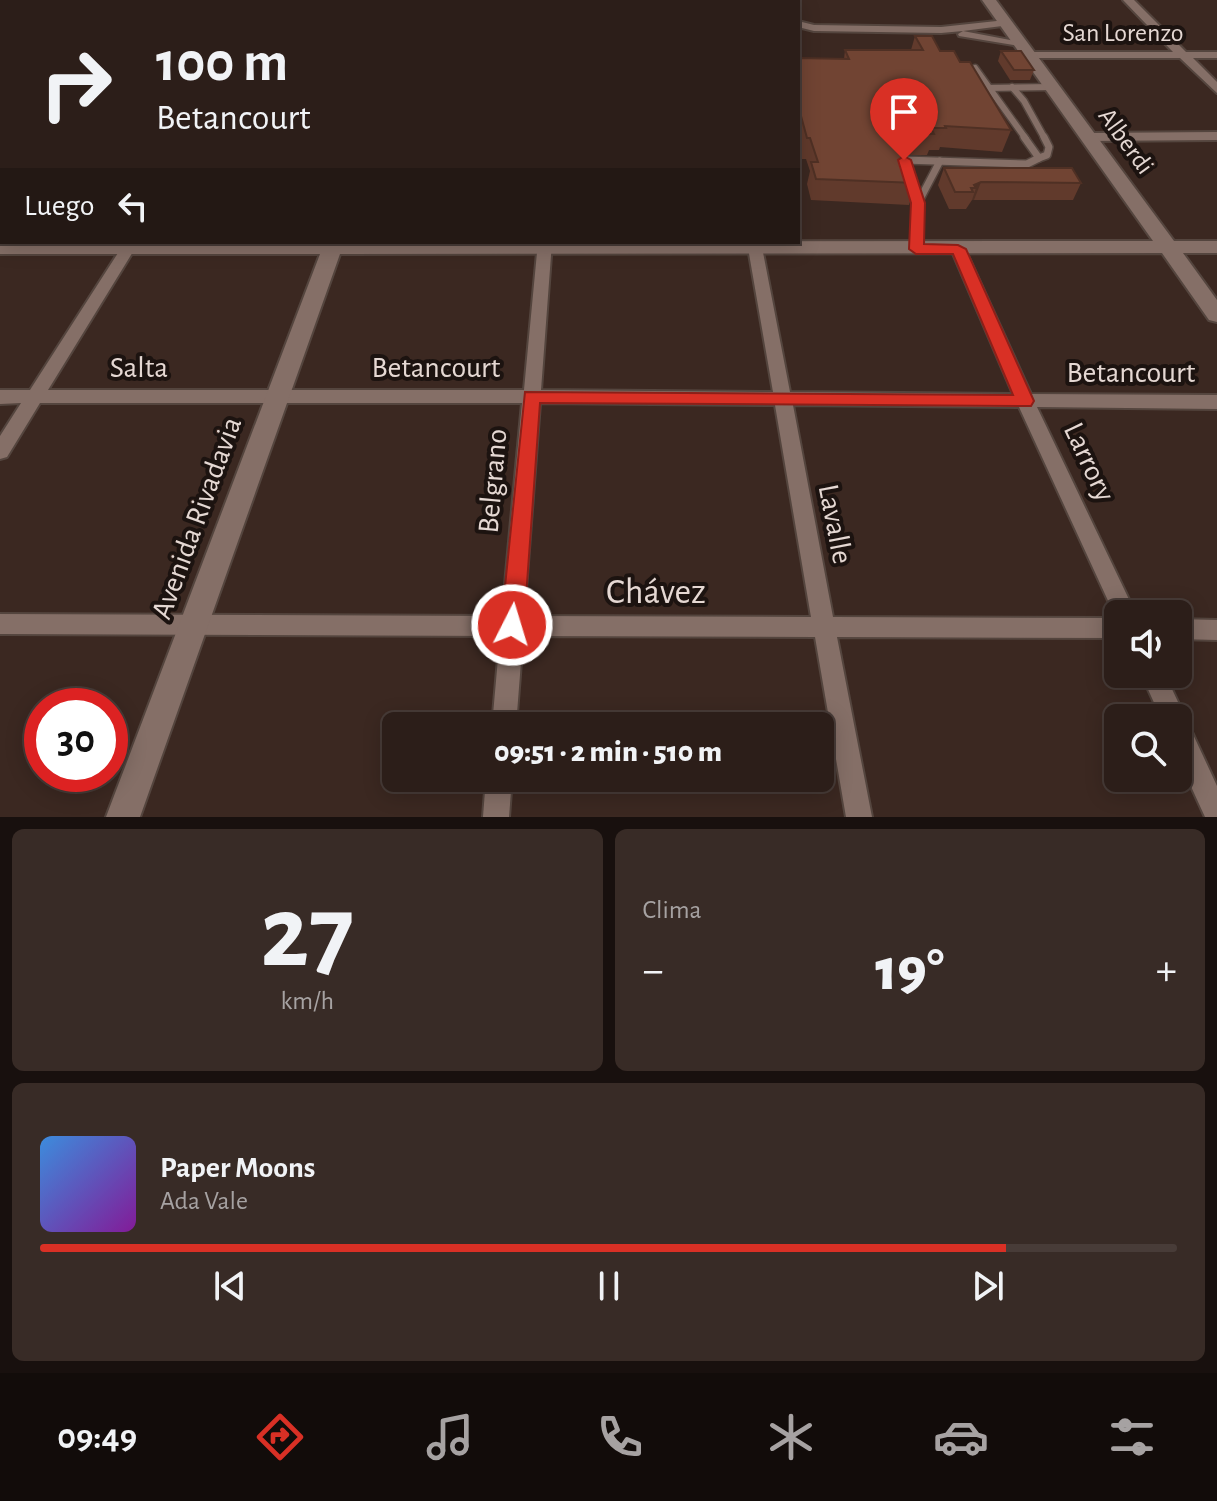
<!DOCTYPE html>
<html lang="es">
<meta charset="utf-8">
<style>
body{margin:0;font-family:"Alegreya Sans",sans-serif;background:#382b26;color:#f1f3f6;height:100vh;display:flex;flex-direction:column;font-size:30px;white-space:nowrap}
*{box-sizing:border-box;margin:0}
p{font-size:26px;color:#a6a2a2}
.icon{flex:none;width:44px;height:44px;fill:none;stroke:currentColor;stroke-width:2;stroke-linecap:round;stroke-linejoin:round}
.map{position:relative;height:817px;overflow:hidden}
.side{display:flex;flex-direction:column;gap:12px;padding:12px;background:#18100e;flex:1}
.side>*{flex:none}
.guide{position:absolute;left:0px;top:0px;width:800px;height:244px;box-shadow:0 4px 20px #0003,0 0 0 2px #483c38;background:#2c1e19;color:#f1f3f6;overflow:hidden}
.buttons{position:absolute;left:1104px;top:600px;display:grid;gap:16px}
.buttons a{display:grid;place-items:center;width:88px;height:88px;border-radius:12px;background:#2c1e19;box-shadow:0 4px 20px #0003,0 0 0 2px #483c38;font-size:40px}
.speed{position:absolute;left:24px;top:688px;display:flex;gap:16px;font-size:40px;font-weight:700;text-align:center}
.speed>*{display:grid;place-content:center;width:104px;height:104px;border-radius:50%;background:#2c1e19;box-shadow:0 4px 20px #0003,0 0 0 2px #483c38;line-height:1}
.speed .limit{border:12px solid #d22;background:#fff;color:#111}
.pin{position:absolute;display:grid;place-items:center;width:68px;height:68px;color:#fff;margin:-82px -34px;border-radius:50% 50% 50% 0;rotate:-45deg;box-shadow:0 0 8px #0007}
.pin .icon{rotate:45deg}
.me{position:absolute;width:88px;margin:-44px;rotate:5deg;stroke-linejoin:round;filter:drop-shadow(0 0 6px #0008)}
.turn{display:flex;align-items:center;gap:28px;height:168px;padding:0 24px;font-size:36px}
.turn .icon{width:104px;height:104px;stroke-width:2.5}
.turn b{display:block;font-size:56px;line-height:68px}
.then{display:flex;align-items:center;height:76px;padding:0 24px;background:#0003;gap:16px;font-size:30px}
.big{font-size:60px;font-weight:800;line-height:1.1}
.side .tile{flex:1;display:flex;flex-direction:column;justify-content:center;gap:12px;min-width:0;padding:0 28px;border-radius:12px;background:#382b26}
.side .dial{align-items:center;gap:0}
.dial b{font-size:104px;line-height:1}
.song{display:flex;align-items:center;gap:24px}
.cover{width:96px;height:96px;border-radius:12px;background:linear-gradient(135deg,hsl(210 70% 55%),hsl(290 70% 35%))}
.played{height:8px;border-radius:4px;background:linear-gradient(90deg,#d93025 85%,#483c38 85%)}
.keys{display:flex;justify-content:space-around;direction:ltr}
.heat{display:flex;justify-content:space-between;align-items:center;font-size:44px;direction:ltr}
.side .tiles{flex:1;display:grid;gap:12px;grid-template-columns:1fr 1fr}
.tile:last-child{grid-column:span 2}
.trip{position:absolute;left:382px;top:712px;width:452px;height:80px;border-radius:12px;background:#2c1e19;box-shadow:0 4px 20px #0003,0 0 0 2px #483c38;font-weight:800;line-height:80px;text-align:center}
.tabs{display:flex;height:128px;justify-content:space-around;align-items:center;background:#120c0a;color:#a6a2a2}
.tabs .icon{width:56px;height:56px}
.tabs .selected{color:#d93025}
.tabs b{font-size:36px;color:#f1f3f6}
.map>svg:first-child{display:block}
</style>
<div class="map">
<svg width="1217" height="817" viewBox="0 0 1217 817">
<rect width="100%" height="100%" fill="#3b2821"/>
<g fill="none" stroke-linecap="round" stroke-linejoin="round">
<!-- lane-far1 casing -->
<g stroke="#54453e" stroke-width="9">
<g id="lane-far1">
<polyline points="975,68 1026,139"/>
<polyline points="1012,87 1024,101 1045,139"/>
<polyline points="987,88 1052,87"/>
</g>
</g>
<!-- lane casing -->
<g stroke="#54453e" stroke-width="10">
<g id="lane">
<polyline points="1039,158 1047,155 1049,147 1044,137"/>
<polyline points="905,168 904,160 1027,164 1039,158 1024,137"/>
<polyline points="910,182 918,203 916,249"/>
<polyline points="918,203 940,161"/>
</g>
</g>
<!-- street casing -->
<g stroke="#54453e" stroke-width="4">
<g id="street">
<rect x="561" y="0" width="10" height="2"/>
<polygon points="702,0 712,0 713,2 703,2"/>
<polygon points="1123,0 1134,0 1186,52 1217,52 1217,58 1193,58 1217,82 1217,93 1180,58 1029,58 1023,55 1029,52 1173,52"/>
<polygon points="1006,20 1010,21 1010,25 963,31 1026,43 1026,47 959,36 958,34 963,31 941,33 814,31 798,27 798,21 814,25 941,27"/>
<rect x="0" y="51" width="2" height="6"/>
<rect x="0" y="132" width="2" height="8"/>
<polygon points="1217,132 1217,140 1089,141 1083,137 1089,133"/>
<polygon points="2,150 2,159 0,160 0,151"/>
<path d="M 125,242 L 139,242 L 48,390 L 524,390 L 538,242 L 552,242 L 541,390 L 773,392 L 747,242 L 761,242 L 790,392 L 1013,394 L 951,249 L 958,244 L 965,249 L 1031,394 L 1217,395 L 1217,409 L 1037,407 L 1136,614 L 1118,614 L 1118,638 L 837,637 L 872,817 L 846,817 L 815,637 L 523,636 L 516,726 L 492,726 L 500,636 L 0,634 L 0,614 L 502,616 L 522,403 L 40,403 L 7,457 L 0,459 L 0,436 L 21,403 L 0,404 L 0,390 L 30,390 ZM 540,403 L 775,405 L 811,617 L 524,616 ZM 793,405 L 1019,407 L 1116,618 L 833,617 Z"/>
<polygon points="1178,619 1217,620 1217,640 1178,639"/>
<polygon points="1141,674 1165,674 1217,786 1217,817 1205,817 1178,758 1178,718 1161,718"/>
<polygon points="486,778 512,778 509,817 483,817"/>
</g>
</g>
<!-- secondary casing -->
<g stroke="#54453e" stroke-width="4">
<g id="secondary">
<polygon points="415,0 429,0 414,2"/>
<polygon points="982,0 996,0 1174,241 1217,241 1217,253 1183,253 1217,300 1217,322 1209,320 1162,253 340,254 140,817 106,817 320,254 0,254 0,242 1153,241"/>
</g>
</g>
<!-- lane-far1 -->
<use href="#lane-far1" stroke="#856f67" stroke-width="6"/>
<!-- lane -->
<use href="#lane" stroke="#856f67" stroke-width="7"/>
<!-- street -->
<use href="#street" fill="#856f67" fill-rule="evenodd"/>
<!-- secondary -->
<use href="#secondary" fill="#856f67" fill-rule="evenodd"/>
</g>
<!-- wall -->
<g fill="#613a2c">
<polygon points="915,36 960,62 1011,130 1002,152 940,147 939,150 929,150 927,155 904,155 916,183 909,205 811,200 807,184 810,171 806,159 802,159 798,141 798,58 844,59 845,50 911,50"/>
<polygon points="1001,51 1034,70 1030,80 1010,80 998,61"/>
<polygon points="944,168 1081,183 1073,200 972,200 966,209 949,209 938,185"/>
</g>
<!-- shaded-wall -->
<g fill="#4f3024">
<polygon points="908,133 902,154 897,136"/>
<polygon points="981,182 974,200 972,200 976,188 974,185"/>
</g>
<!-- building -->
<g fill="#714433" stroke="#4f3024" stroke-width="2">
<polygon points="915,36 932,36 940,51 954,51 960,62 970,62 1011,130 945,126 946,128 931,128 934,134 908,133 897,136 916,183 816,179 811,162 818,162 810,138 807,138 798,105 798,58 849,59 845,50 923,50"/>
<polygon points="1001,51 1021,51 1034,70 1014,70"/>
<polygon points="944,168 1072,168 1081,183 981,182 974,185 976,188 971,188 973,192 955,192"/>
</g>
<!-- route -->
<polygon fill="#d93025" stroke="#8d1f18" stroke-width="2" points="904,156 911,160 925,203 924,244 958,245 966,249 1034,401 1031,406 540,403 524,625 520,632 512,635 504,632 501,625 525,392 1013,395 953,254 916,254 909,249 911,203 898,160"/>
<g text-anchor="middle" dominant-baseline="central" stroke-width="8" stroke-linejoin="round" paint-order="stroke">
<!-- far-street labels -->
<g font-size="26" fill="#e5d8d3" stroke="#1c1310">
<text x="1123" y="33">San Lorenzo</text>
<text transform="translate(1126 141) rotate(54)">Alberdi</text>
</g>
<!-- street labels -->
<g font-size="30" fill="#e5d8d3" stroke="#1c1310">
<text x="139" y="368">Salta</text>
<text x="436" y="368">Betancourt</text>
<text x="1131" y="373">Betancourt</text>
<text transform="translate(1089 462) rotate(65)">Larrory</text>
<text transform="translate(493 481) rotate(-85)">Belgrano</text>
<text transform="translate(197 518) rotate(-70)">Avenida Rivadavia</text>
<text transform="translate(835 524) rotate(79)">Lavalle</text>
</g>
<!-- near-street labels -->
<g font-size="36" fill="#e5d8d3" stroke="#1c1310">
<text x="656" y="592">Chávez</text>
</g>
</g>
</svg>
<div class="buttons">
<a><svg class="icon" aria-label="sound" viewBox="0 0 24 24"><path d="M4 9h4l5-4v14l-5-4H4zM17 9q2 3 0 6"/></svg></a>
<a><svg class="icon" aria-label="search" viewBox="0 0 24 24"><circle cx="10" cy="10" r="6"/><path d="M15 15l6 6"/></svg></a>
</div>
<div class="speed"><div class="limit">30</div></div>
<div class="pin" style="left:904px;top:160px;background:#d93025"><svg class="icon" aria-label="arrive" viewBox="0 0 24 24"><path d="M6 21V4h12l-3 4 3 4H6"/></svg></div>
<svg class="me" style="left:512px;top:625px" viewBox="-20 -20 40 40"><circle r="17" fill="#d93025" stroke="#fff" stroke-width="3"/><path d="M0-11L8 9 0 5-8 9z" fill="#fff"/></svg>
<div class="trip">09:51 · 2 min · 510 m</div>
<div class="guide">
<div class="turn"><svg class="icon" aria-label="right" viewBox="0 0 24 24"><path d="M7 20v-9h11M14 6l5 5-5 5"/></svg><div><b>100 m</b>Betancourt</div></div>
<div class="then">Luego<svg class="icon" aria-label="left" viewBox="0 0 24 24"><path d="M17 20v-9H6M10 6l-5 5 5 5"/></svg></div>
</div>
</div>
<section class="side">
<div class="tiles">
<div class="tile dial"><b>27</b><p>km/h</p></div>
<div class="tile"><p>Clima</p>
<div class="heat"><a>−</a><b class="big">19°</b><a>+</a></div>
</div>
<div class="tile">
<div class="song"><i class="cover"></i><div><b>Paper Moons</b><p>Ada Vale</p></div></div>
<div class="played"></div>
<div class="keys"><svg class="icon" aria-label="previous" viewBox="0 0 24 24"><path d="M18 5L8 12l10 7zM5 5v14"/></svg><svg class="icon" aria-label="pause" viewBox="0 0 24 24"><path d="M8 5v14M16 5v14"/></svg><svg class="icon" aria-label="next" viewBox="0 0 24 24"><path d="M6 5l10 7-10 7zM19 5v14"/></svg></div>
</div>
</div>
</section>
<nav class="tabs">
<b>09:49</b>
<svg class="icon selected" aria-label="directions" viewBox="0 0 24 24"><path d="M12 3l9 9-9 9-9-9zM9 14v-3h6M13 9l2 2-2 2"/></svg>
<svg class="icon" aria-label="music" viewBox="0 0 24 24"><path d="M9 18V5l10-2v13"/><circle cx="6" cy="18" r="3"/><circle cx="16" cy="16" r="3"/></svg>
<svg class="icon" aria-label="phone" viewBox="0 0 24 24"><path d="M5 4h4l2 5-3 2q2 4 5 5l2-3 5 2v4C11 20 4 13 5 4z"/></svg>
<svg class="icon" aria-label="climate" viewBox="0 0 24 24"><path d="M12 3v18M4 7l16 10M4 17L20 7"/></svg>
<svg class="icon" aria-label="car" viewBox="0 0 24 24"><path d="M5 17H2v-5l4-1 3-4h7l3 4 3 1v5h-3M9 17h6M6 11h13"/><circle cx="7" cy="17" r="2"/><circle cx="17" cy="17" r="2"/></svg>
<svg class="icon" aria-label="filters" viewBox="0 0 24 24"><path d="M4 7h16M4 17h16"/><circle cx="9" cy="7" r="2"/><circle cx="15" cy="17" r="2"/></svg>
</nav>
